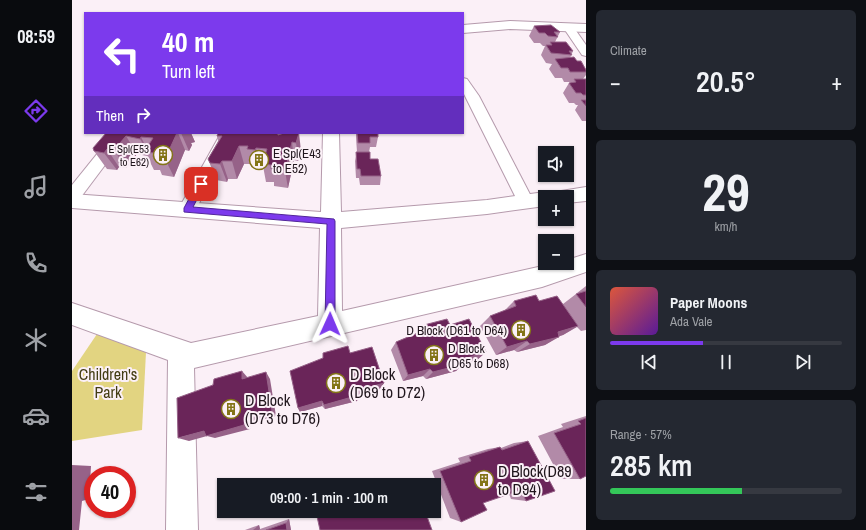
<!DOCTYPE html>
<meta charset="utf-8">
<style>
body{margin:0;font-family:"Archivo Narrow",sans-serif;background:#242831;color:#f1f3f6;height:100vh;display:flex;flex-direction:column;font-size:15px;white-space:nowrap}
*{box-sizing:border-box;margin:0}
p{font-size:13px;color:#9ea1a6}
.icon{flex:none;width:22px;height:22px;fill:none;stroke:currentColor;stroke-width:2;stroke-linecap:round;stroke-linejoin:round}
.map{position:relative;flex:1;overflow:hidden}
.panel{display:flex;flex-direction:column;gap:10px;padding:10px;background:#0d0f14;width:280px}
.panel>*{flex:none}
.banner{position:absolute;left:12px;top:12px;width:380px;height:122px;border-radius:0px;box-shadow:0 1px 3px #0004;background:#7c3aed;color:#fff;overflow:hidden}
.fabs{position:absolute;left:466px;top:146px;display:grid;gap:8px}
.fabs a{display:grid;place-items:center;width:36px;height:36px;border-radius:0px;background:#171b24;box-shadow:0 1px 3px #0004;font-size:20px}
.speed{position:absolute;left:12px;top:466px;display:flex;gap:8px;font-size:20px;font-weight:700;text-align:center}
.speed>*{display:grid;place-content:center;width:52px;height:52px;border-radius:50%;background:#171b24;box-shadow:0 1px 3px #0004;line-height:1}
.speed .limit{border:6px solid #d22;background:#fff;color:#111}
.pin{position:absolute;display:grid;place-items:center;width:34px;height:34px;color:#fff;margin:-17px;border-radius:8px;box-shadow:0 2px 6px #0006}
.me{position:absolute;width:44px;margin:-22px;rotate:1deg;stroke-linejoin:round;filter:drop-shadow(0 0 3px #0008)}
.turn{display:flex;align-items:center;gap:14px;height:84px;padding:0 12px;font-size:18px}
.turn .icon{width:52px;height:52px;stroke-width:2.5}
.turn b{display:block;font-size:28px;line-height:34px}
.then{display:flex;align-items:center;height:38px;padding:0 12px;background:#0003;gap:8px;font-size:15px}
.big{font-size:30px;font-weight:600;line-height:1.1}
.panel .card{flex:1;display:flex;flex-direction:column;justify-content:center;gap:6px;min-width:0;padding:0 14px;border-radius:6px;background:#242831}
.panel .dial{align-items:center;gap:0}
.dial b{font-size:52px;line-height:1}
.song{display:flex;align-items:center;gap:12px}
.cover{width:48px;height:48px;border-radius:6px;background:linear-gradient(135deg,hsl(10 70% 55%),hsl(270 70% 35%))}
.played{height:4px;border-radius:2px;background:linear-gradient(90deg,#7c3aed 40%,#363941 40%)}
.keys{display:flex;justify-content:space-around;direction:ltr}
.heat{display:flex;justify-content:space-between;align-items:center;font-size:22px;direction:ltr}
.charge{height:6px;border-radius:3px;background:linear-gradient(90deg,#34c759 57%,#363941 0)}
.trip{position:absolute;left:145px;top:478px;width:224px;height:40px;border-radius:0px;background:#171b24;box-shadow:0 1px 3px #0004;font-weight:600;line-height:40px;text-align:center}
main{display:flex;flex:1;min-height:0}
.dock{display:flex;flex-direction:column;width:72px;justify-content:space-around;align-items:center;background:#090b0e;color:#9ea1a6}
.dock .icon{width:28px;height:28px}
.dock .selected{color:#7c3aed}
.dock b{font-size:18px;color:#f1f3f6}
.map>svg:first-child{display:block}
</style>
<main>
<nav class="dock">
<b>08:59</b>
<svg class="icon selected" aria-label="directions" viewBox="0 0 24 24"><path d="M12 3l9 9-9 9-9-9zM9 14v-3h6M13 9l2 2-2 2"/></svg>
<svg class="icon" aria-label="music" viewBox="0 0 24 24"><path d="M9 18V5l10-2v13"/><circle cx="6" cy="18" r="3"/><circle cx="16" cy="16" r="3"/></svg>
<svg class="icon" aria-label="phone" viewBox="0 0 24 24"><path d="M5 4h4l2 5-3 2q2 4 5 5l2-3 5 2v4C11 20 4 13 5 4z"/></svg>
<svg class="icon" aria-label="climate" viewBox="0 0 24 24"><path d="M12 3v18M4 7l16 10M4 17L20 7"/></svg>
<svg class="icon" aria-label="car" viewBox="0 0 24 24"><path d="M5 17H2v-5l4-1 3-4h7l3 4 3 1v5h-3M9 17h6M6 11h13"/><circle cx="7" cy="17" r="2"/><circle cx="17" cy="17" r="2"/></svg>
<svg class="icon" aria-label="filters" viewBox="0 0 24 24"><path d="M4 7h16M4 17h16"/><circle cx="9" cy="7" r="2"/><circle cx="15" cy="17" r="2"/></svg>
</nav>
<div class="map">
<svg width="514" height="530" viewBox="0 0 514 530">
<rect width="100%" height="100%" fill="#fbf0f7"/>
<!-- green -->
<polygon fill="#e2d481" points="25,334 74,352 70,430 0,441 0,371"/>
<g fill="none" stroke-linecap="round" stroke-linejoin="round">
<!-- minor casing -->
<g stroke="#b59aac" stroke-width="2">
<g id="minor">
<polygon points="496,24 500,25 514,45 514,56 510,55 491,27"/>
<polygon points="391,78 395,79 407,96 462,202 460,206 454,208 448,206 391,92"/>
<polygon points="42,133 57,133 6,201 0,203 0,185"/>
<polygon points="149,133 163,133 121,215 115,216 109,215 106,210"/>
</g>
</g>
<!-- tertiary casing -->
<g stroke="#b59aac" stroke-width="2">
<g id="tertiary">
<polygon points="438,21 514,24 514,32 438,29 391,33 391,25"/>
<polygon points="251,133 267,133 269,212 415,200 473,192 480,194 481,196 483,192 514,187 514,201 495,203 495,197 473,197 473,206 415,214 269,228 270,311 484,263 495,263 495,260 514,254 514,272 470,287 122,368 126,530 94,530 96,360 0,325 0,303 119,343 246,316 248,228 0,208 0,194 249,212"/>
</g>
</g>
<!-- minor -->
<use href="#minor" fill="#fff" fill-rule="evenodd"/>
<!-- tertiary -->
<use href="#tertiary" fill="#fff" fill-rule="evenodd"/>
</g>
<!-- wall -->
<g fill="#b28aa8">
<polygon points="462,26 488,32 483,42 501,51 498,58 505,61 514,70 514,75 511,79 514,79 514,121 510,121 503,110 506,105 504,105 502,103 497,103 491,93 497,83 500,82 492,82 490,78 483,78 477,69 480,64 474,63 469,55 473,46 471,46 468,43 462,43 457,36"/>
<polygon points="34,133 119,133 123,142 119,143 120,145 117,151 113,150 102,177 90,175 88,170 82,170 75,156 65,154 54,168 47,167 45,170 35,169 22,151"/>
<polygon points="225,133 229,151 226,161 222,160 216,188 202,186 202,182 194,182 191,166 188,165 187,168 179,167 179,164 172,164 165,179 156,179 155,182 144,180 143,177 136,159 146,141 145,136"/>
<polygon points="284,133 306,133 306,137 304,147 298,147 297,152 298,159 309,176 308,185 288,185 287,178 284,178 283,161 285,152 284,138"/>
<polygon points="514,286 514,330 509,331 505,327 491,335 487,336 473,345 445,352 442,350 424,355 408,326 418,316 432,311 442,301 467,301 491,304 504,294 506,293 505,293"/>
<polygon points="352,325 378,325 414,352 405,360 392,363 384,371 354,379 351,376 331,381 319,350 324,342 347,332"/>
<polygon points="278,353 312,383 308,389 287,395 285,401 253,409 250,406 228,412 226,408"/>
<polygon points="514,416 514,476 508,479 489,479 466,436 491,427 489,424"/>
<polygon points="456,441 454,501 439,499 437,494 411,503 389,522 378,518 360,471 388,462 386,458 416,449 428,447 429,448 442,443"/>
<polygon points="335,479 342,479 344,485 317,485"/>
<polygon points="217,519 219,530 173,530 187,525 188,529"/>
</g>
<!-- shaded-wall -->
<g fill="#966288">
<polygon points="100,133 106,133 113,150 102,177 93,159"/>
<polygon points="109,133 119,133 123,142 119,143 120,145 117,151"/>
<polygon points="227,133 229,151 226,161 224,143"/>
<polygon points="54,136 65,154 54,168 42,150"/>
<polygon points="69,137 77,153 76,152 68,139"/>
<polygon points="220,142 222,160 216,188 213,171"/>
<polygon points="167,146 172,164 165,179 160,161"/>
<polygon points="184,148 188,165 187,168 183,150"/>
<polygon points="35,149 47,167 45,170 32,153"/>
<polygon points="150,161 156,179 155,182 148,164"/>
<polygon points="506,326 491,335 479,339 487,337 473,345 445,352 458,344 486,332"/>
<polygon points="455,341 442,350 424,355 435,347"/>
<polygon points="414,352 405,360 387,365 392,364 384,371 354,379 361,372 392,359"/>
<polygon points="358,369 351,376 331,381 336,375"/>
<polygon points="170,371 176,378 170,379"/>
<polygon points="194,372 198,379 204,416 179,423 178,429 143,438 135,436 117,441 106,438 173,419"/>
<polygon points="312,383 308,389 285,396 287,390"/>
<polygon points="287,395 285,401 253,409 252,405"/>
<polygon points="250,401 250,406 228,412 226,408"/>
<polygon points="0,465 19,466 17,499 10,501 7,530 0,530"/>
<polygon points="217,519 219,530 215,530 214,523"/>
<polygon points="187,525 188,529 187,530 181,530"/>
</g>
<!-- building -->
<g fill="#6a2559" stroke="#966288">
<polygon points="479,25 488,32 482,32 486,37 476,36 473,33 467,33 462,26"/>
<polygon points="478,42 494,42 501,51 497,51 500,55 479,53 474,45 480,45"/>
<polygon points="502,57 505,61 509,61 514,70 514,72 498,72 496,68 489,68 483,59"/>
<polygon points="502,79 514,79 514,95 511,95 509,93 504,93 497,83 504,82"/>
<polygon points="509,100 514,100 514,106"/>
<polygon points="34,133 105,133 93,159 81,157 82,153 72,152 81,138 69,137 68,139 54,136 42,150 35,149 32,153 22,151 21,148"/>
<polygon points="146,133 206,133 206,135 212,133 227,133 224,143 220,142 213,171 199,169 199,165 190,164 195,149 184,148 183,150 175,149 176,146 167,146 160,161 150,161 148,164 138,163 136,159 150,136 145,136"/>
<polygon points="285,133 306,133 306,137 298,137 298,143 286,143"/>
<polygon points="284,152 298,152 298,159 306,159 309,176 289,176 288,169 285,169"/>
<polygon points="514,291 514,307 504,294"/>
<polygon points="464,295 467,301 485,296 506,326 486,332 487,337 458,344 455,341 435,347 418,316 444,306 442,301"/>
<polygon points="375,319 378,325 397,319 414,352 392,359 392,364 361,372 358,369 336,375 324,342 353,330 352,325"/>
<polygon points="276,346 278,353 300,347 312,383 287,390 287,395 252,405 250,401 226,408 218,371 251,358 251,353"/>
<polygon points="170,371 170,379 194,372 200,411 173,419 172,425 134,436 132,431 106,438 105,398 141,385 142,379"/>
<polygon points="514,418 514,476 508,479 482,433 509,424 506,421"/>
<polygon points="456,441 483,491 454,501 449,490 411,503 415,510 389,522 368,471 399,461 397,457 428,447 430,450"/>
<polygon points="342,479 344,485 324,485"/>
<polygon points="248,511 353,511 360,530 248,530 244,512"/>
<polygon points="214,523 215,530 194,530"/>
</g>
<!-- route -->
<polygon fill="#7c3aed" stroke="#51269a" points="129,181 133,184 121,207 262,219 263,221 263,324 261,328 258,329 254,328 253,324 255,224 112,212 112,208 126,182"/>
<!-- icons -->
<defs>
<g id="building-ring" transform="scale(1)"><circle r="9.5" fill="#fbf0f7" stroke="#837417" stroke-width="1.5"/><path d="M-4-6H4V6H1V3H-1V6H-4ZM-2.5-4.3h1.7v1.8h-1.7ZM.8-4.3h1.7v1.8H.8ZM-2.5-1h1.7V.8h-1.7ZM.8-1h1.7V.8H.8Z" fill="#837417"/></g>
</defs>
<g fill-rule="evenodd">
<use href="#building-ring" x="91" y="155"/>
<use href="#building-ring" x="187" y="160"/>
<use href="#building-ring" x="449" y="330"/>
<use href="#building-ring" x="362" y="355"/>
<use href="#building-ring" x="264" y="383"/>
<use href="#building-ring" x="159" y="409"/>
<use href="#building-ring" x="412" y="480"/>
</g>
<g text-anchor="middle" dominant-baseline="central" stroke-width="4" stroke-linejoin="round" paint-order="stroke">
<!-- far-poi labels -->
<g font-size="11" fill="#20161d" stroke="#fbf0f7" text-anchor="end">
<text x="77" y="149">E Spl(E53<tspan x="77" dy="13">to E62)</tspan></text>
</g>
<!-- poi labels -->
<g font-size="13" fill="#20161d" stroke="#fbf0f7" text-anchor="start">
<text x="201" y="153">E Spl(E43<tspan x="201" dy="15">to E52)</tspan></text>
<text x="435" y="330" text-anchor="end">D Block (D61 to D64)</text>
<text x="376" y="348">D Block<tspan x="376" dy="15">(D65 to D68)</tspan></text>
</g>
<!-- near-park labels -->
<g font-size="16" fill="#433c13" stroke="#fbf0f7">
<text x="36" y="374">Children's<tspan x="36" dy="18">Park</tspan></text>
</g>
<!-- near-poi labels -->
<g font-size="16" fill="#20161d" stroke="#fbf0f7" text-anchor="start">
<text x="278" y="374">D Block<tspan x="278" dy="18">(D69 to D72)</tspan></text>
<text x="173" y="400">D Block<tspan x="173" dy="18">(D73 to D76)</tspan></text>
<text x="426" y="471">D Block(D89<tspan x="426" dy="18">to D94)</tspan></text>
</g>
</g>
</svg>
<div class="fabs">
<a><svg class="icon" aria-label="sound" viewBox="0 0 24 24"><path d="M4 9h4l5-4v14l-5-4H4zM17 9q2 3 0 6"/></svg></a>
<a>+</a>
<a>−</a>
</div>
<div class="speed"><div class="limit">40</div></div>
<div class="pin" style="left:129px;top:184px;background:#d93025"><svg class="icon" aria-label="arrive" viewBox="0 0 24 24"><path d="M6 21V4h12l-3 4 3 4H6"/></svg></div>
<svg class="me" style="left:258px;top:324px" viewBox="-20 -20 40 40"><path d="M0-17L14 15 0 8-14 15z" fill="#7c3aed" stroke="#fff" stroke-width="4"/></svg>
<div class="trip">09:00 · 1 min · 100 m</div>
<div class="banner">
<div class="turn"><svg class="icon" aria-label="left" viewBox="0 0 24 24"><path d="M17 20v-9H6M10 6l-5 5 5 5"/></svg><div><b>40 m</b>Turn left</div></div>
<div class="then">Then<svg class="icon" aria-label="right" viewBox="0 0 24 24"><path d="M7 20v-9h11M14 6l5 5-5 5"/></svg></div>
</div>
</div>
<section class="panel">
<div class="card"><p>Climate</p>
<div class="heat"><a>−</a><b class="big">20.5°</b><a>+</a></div>
</div>
<div class="card dial"><b>29</b><p>km/h</p></div>
<div class="card">
<div class="song"><i class="cover"></i><div><b>Paper Moons</b><p>Ada Vale</p></div></div>
<div class="played"></div>
<div class="keys"><svg class="icon" aria-label="previous" viewBox="0 0 24 24"><path d="M18 5L8 12l10 7zM5 5v14"/></svg><svg class="icon" aria-label="pause" viewBox="0 0 24 24"><path d="M8 5v14M16 5v14"/></svg><svg class="icon" aria-label="next" viewBox="0 0 24 24"><path d="M6 5l10 7-10 7zM19 5v14"/></svg></div>
</div>
<div class="card"><p>Range · 57%</p><b class="big">285 km</b><div class="charge"></div></div>
</section>
</main>
